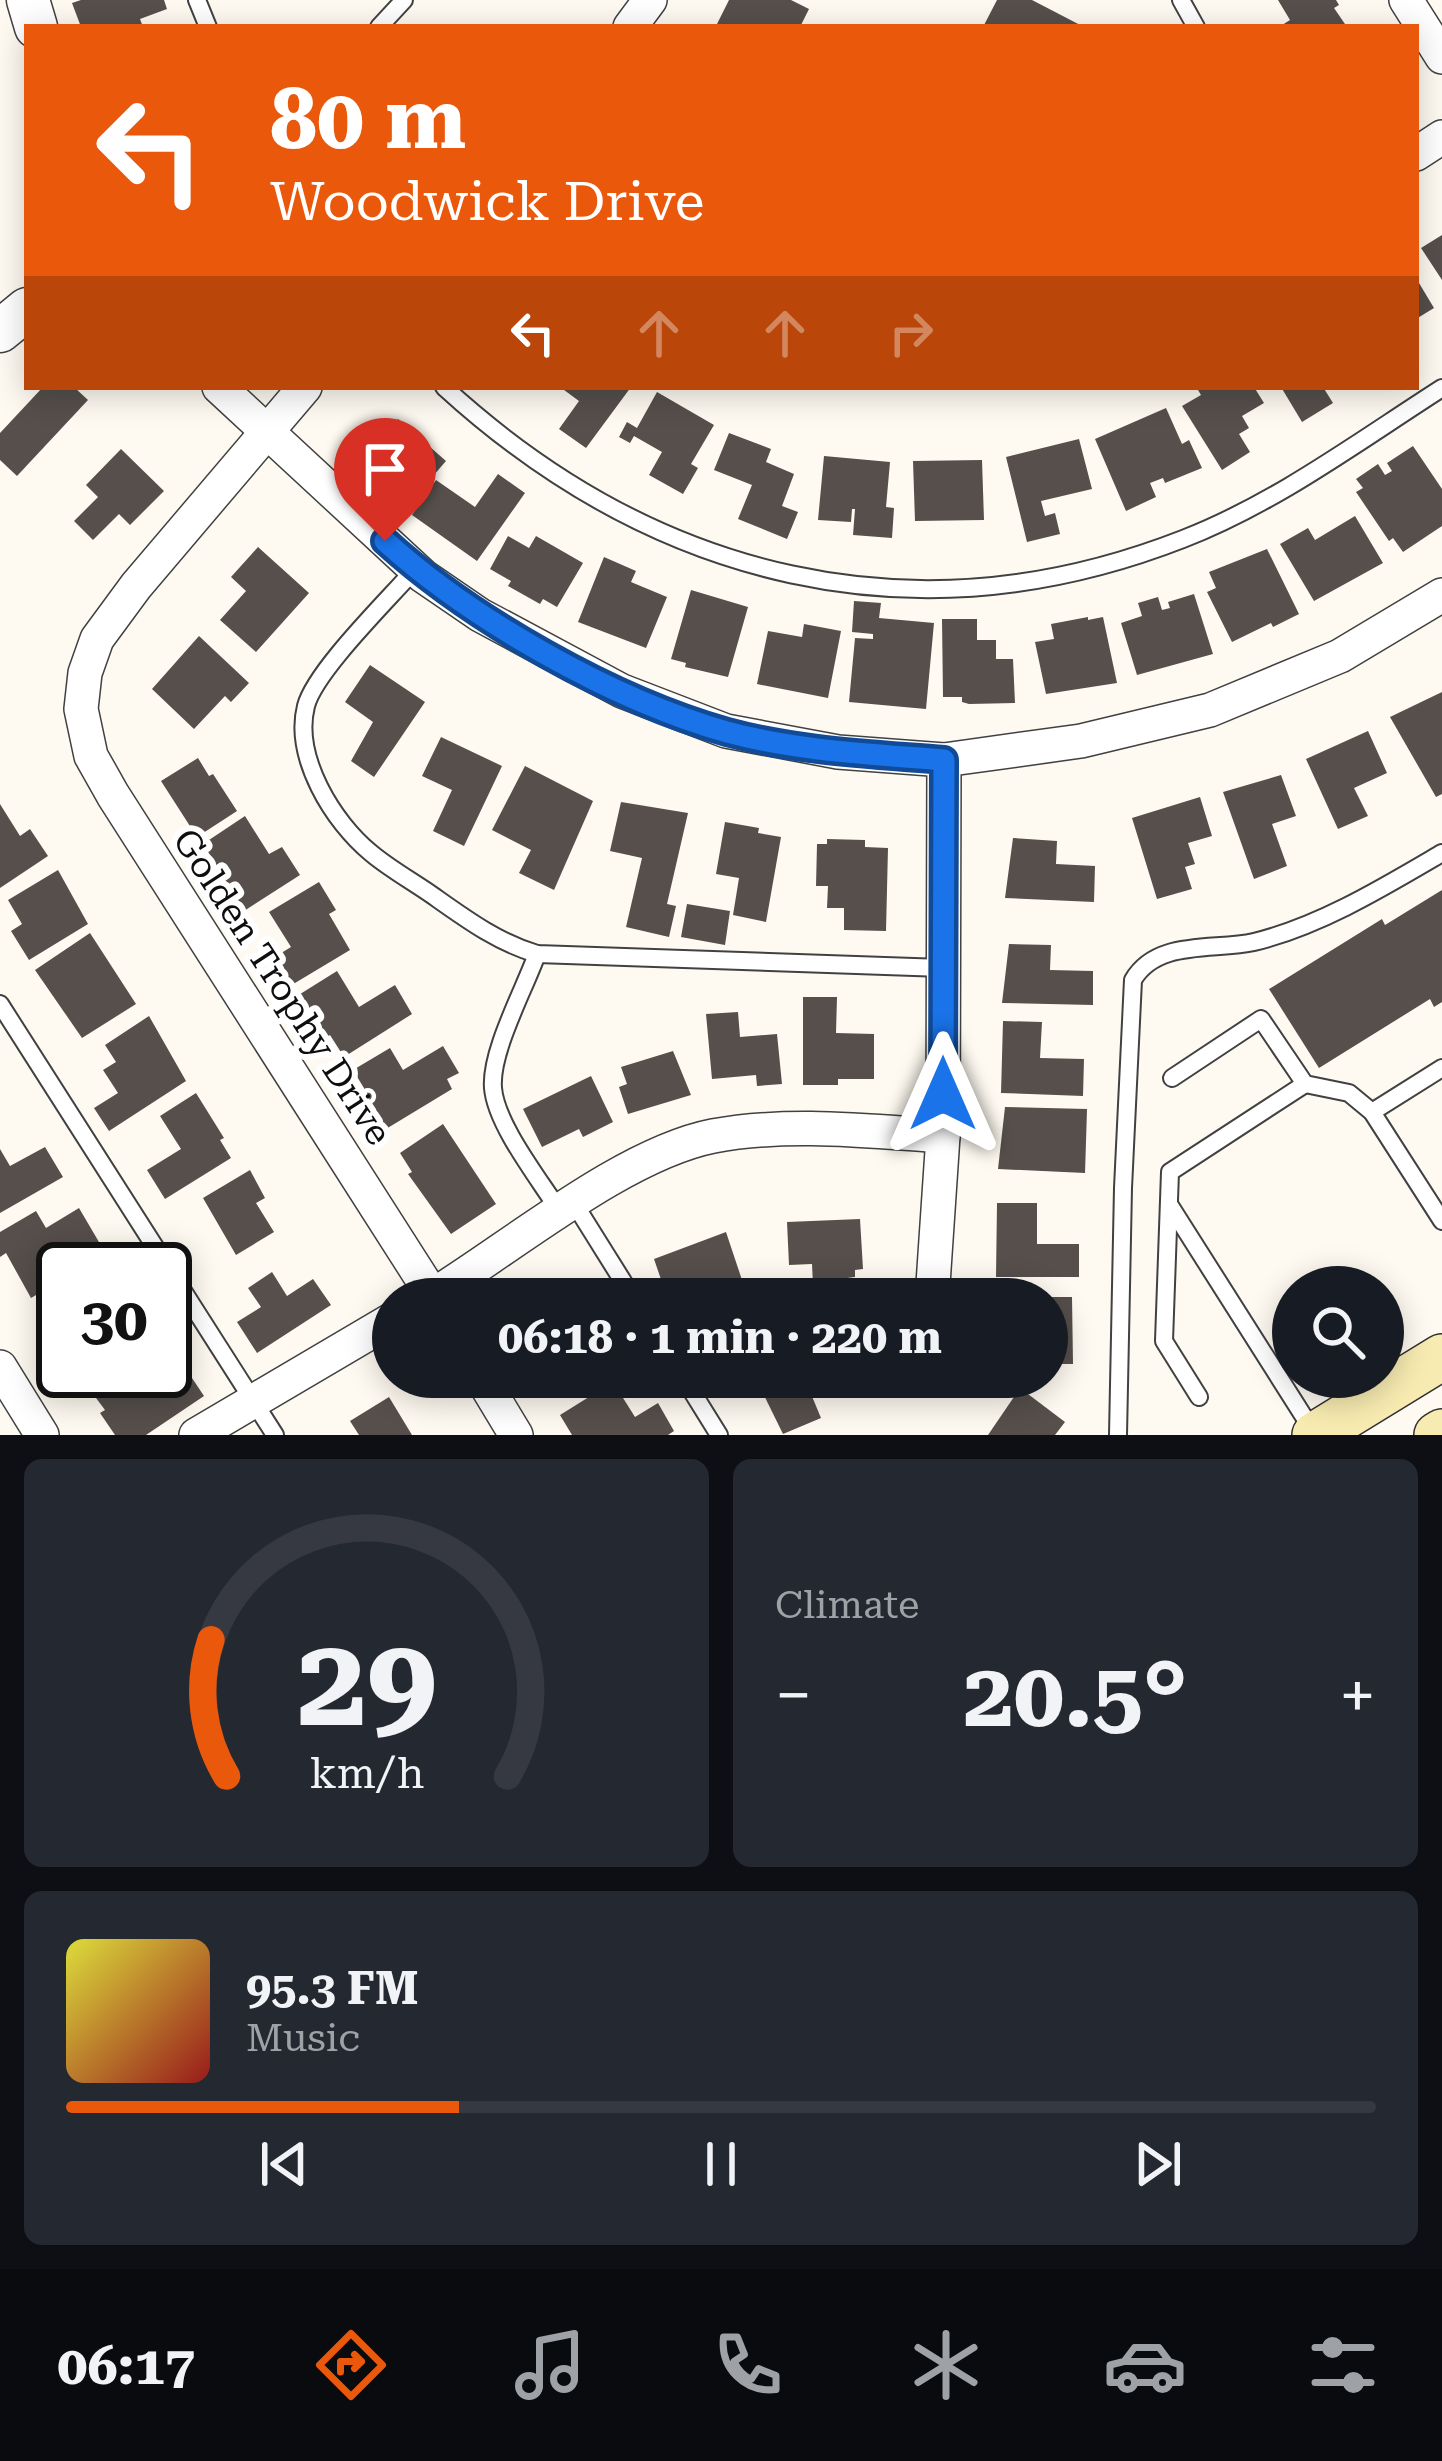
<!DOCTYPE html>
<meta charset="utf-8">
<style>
body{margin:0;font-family:"Roboto Serif",serif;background:#242831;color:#f1f3f6;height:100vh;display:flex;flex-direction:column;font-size:45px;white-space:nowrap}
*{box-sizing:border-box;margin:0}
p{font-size:39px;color:#9ea1a6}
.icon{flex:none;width:66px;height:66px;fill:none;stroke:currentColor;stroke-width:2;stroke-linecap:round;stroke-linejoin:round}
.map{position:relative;height:1435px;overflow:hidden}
.panel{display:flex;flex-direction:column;gap:24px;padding:24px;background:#0d0f14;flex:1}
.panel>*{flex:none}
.guide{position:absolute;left:24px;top:24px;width:1395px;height:366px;border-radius:0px;box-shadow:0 6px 30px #0003;background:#ea580c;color:#fff;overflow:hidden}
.buttons{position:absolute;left:1272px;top:1266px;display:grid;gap:24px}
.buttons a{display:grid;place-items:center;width:132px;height:132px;border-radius:50%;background:#171b24;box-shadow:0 6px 30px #0003;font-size:60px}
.speed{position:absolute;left:36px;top:1242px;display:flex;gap:24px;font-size:60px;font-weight:700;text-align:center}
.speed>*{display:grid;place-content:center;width:156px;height:156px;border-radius:50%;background:#171b24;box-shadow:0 6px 30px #0003;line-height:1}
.speed .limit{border:6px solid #111;border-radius:18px;background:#fff;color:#111}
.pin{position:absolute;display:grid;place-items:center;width:102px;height:102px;color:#fff;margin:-123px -51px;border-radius:50% 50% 50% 0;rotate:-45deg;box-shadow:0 0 12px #0007}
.pin .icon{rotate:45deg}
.me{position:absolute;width:132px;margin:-66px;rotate:0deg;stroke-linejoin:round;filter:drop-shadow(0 0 9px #0008)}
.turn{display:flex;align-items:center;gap:42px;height:252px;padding:0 48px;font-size:54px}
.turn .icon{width:156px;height:156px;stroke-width:2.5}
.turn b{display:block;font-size:84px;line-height:102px}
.lanes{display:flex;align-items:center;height:114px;padding:0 48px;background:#0003;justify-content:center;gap:60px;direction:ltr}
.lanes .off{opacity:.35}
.big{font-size:90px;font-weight:700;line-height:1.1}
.panel .tile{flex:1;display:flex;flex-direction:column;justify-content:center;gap:18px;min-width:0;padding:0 42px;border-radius:18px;background:#242831}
.panel .dial{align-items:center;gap:0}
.dial svg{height:312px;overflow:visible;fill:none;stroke:#363941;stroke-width:7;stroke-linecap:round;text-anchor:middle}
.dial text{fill:#f1f3f6;stroke:none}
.song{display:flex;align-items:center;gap:36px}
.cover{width:144px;height:144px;border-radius:18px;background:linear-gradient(135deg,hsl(60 70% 55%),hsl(0 70% 35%))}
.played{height:12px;border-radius:6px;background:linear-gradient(90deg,#ea580c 30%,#363941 30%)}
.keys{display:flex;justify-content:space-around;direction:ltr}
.heat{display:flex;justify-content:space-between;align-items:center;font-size:66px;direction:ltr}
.panel .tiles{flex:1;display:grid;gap:24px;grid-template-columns:1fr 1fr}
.tile:last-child{grid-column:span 2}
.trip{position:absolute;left:372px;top:1278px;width:696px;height:120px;border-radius:60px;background:#171b24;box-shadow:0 6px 30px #0003;font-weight:700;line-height:120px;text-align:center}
.dock{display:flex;height:192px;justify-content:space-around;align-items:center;background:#090b0e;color:#9ea1a6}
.dock .icon{width:84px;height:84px}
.dock .on{color:#ea580c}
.dock b{font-size:54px;color:#f1f3f6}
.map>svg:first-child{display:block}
</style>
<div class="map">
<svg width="1442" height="1435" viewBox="0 0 1442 1435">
<rect width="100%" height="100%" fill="#fefaf1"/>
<!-- building -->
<g fill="#564f4c">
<polygon points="81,0 164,0 167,9 140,19 143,27 81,27 72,3"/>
<polygon points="729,0 791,0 809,9 800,27 722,27 717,24"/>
<polygon points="997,0 1032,0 1084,27 983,27"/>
<polygon points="1278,0 1336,0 1339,5 1334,8 1347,27 1279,27 1290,20"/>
<polygon points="1442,235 1442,280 1421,248"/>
<polygon points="1416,278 1434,308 1416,319"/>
<polygon points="43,387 74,387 88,400 17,476 0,460 0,433"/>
<polygon points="560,387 631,387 586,448 559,429 579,401"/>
<polygon points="1203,387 1254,387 1264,403 1242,416 1249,428 1239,434 1250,452 1222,470 1182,406 1201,395 1198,390"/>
<polygon points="1281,387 1323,387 1333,403 1302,422"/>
<polygon points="657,392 714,425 691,464 698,468 683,494 649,475 662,452 634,436 630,443 619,437 627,422 637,428"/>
<polygon points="1166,408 1182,444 1189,440 1202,468 1165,483 1163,478 1150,483 1156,497 1126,511 1095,439"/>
<polygon points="398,419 446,461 400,514 343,460 379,420 389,429"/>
<polygon points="729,433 771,449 766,462 794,474 782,506 798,512 787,539 738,519 752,485 714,470"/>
<polygon points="1079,439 1092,489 1041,501 1045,516 1055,513 1060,534 1027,542 1006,457"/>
<polygon points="1413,446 1442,489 1442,526 1403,552 1393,538 1389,541 1356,492 1363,488 1356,479 1378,464 1385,475 1392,471 1387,463"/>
<polygon points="121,449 164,491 130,525 119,514 93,540 74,521 98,497 86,485"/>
<polygon points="824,456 890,462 886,507 894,508 892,538 853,535 855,509 852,509 851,522 818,520"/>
<polygon points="982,460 984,520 915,521 913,461"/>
<polygon points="498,474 525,493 477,561 412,515 436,480 475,507"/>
<polygon points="1355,516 1383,563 1314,601 1280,544 1308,528 1315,540"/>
<polygon points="508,536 529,548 536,536 583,563 557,607 543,599 540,604 508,586 511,581 490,569"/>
<polygon points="258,547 309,593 256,652 220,620 246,591 231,577"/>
<polygon points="1267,549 1299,614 1273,627 1271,623 1232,642 1207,592 1216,588 1209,572"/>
<polygon points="604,557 636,571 631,582 667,597 646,648 578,622"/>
<polygon points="691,590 748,607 728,677 685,667 686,663 671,659"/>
<polygon points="1194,594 1213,654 1137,675 1121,623 1142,616 1138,603 1158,597 1162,610 1170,608 1168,602"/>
<polygon points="854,601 881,603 879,618 934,623 926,709 849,702 855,638 873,639 873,634 852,632"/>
<polygon points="1088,617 1088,620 1103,617 1117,683 1046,694 1035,642 1054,639 1051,624"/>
<polygon points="942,619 977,619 977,640 996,640 996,659 1013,659 1015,703 969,704 962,702 962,697 943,697"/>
<polygon points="804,624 841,631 828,698 757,684 768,631 802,637"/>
<polygon points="199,636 249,683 231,702 225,696 194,729 152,689"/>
<polygon points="370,665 425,702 374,777 351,761 373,722 345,702"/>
<polygon points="1442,692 1442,794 1436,797 1390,717"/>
<polygon points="1368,731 1387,773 1354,788 1368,816 1338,829 1306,759"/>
<polygon points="441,737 502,766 464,846 433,831 452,790 422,776"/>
<polygon points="198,758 209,776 213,774 237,811 197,837 161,781"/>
<polygon points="525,766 593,801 554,890 519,873 531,850 492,830"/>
<polygon points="1281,775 1296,816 1272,824 1287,866 1254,879 1223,792"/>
<polygon points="1200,797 1212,836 1188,843 1195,864 1185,867 1192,889 1157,899 1132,818"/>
<polygon points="621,802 688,813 667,904 676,906 669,937 626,927 642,858 610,851"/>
<polygon points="0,804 20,836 30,829 48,856 0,888"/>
<polygon points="245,816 269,854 282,847 300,875 244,911 208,861 212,858 203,844"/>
<polygon points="725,822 759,828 758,833 781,837 766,922 733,915 739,878 716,874"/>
<polygon points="1013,838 1057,841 1056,864 1095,866 1094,902 1005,898"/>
<polygon points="827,839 865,840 865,847 888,848 886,931 844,930 844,908 827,908 828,886 816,886 817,844 827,844"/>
<polygon points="58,870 88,924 29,960 11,931 22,924 8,900"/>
<polygon points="319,882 336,910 329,914 350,950 290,986 273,958 291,947 269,912"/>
<polygon points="1442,890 1442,1002 1434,1007 1430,999 1319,1068 1269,989 1382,919 1385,925"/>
<polygon points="687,904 730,911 725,945 681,937"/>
<polygon points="90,933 136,1004 82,1038 35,970"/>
<polygon points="1009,944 1051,945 1050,970 1093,971 1093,1005 1002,1003"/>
<polygon points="337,971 359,1007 395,985 412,1014 344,1057 330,1035 322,1040 297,996"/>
<polygon points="803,997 837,997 836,1033 874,1034 874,1079 838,1079 838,1085 803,1085"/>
<polygon points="738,1012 740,1037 777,1034 782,1084 757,1086 756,1075 712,1079 706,1014"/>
<polygon points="149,1016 186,1081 109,1131 94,1108 118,1093 103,1070 116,1062 105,1045"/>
<polygon points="1003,1021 1042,1022 1040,1058 1084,1059 1083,1096 1001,1093"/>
<polygon points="443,1046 459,1073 447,1079 452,1089 381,1132 363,1102 370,1098 353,1070 390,1048 403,1070"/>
<polygon points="673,1051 691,1095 628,1114 619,1087 627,1084 621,1067"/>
<polygon points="591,1076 613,1122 583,1137 579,1129 542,1147 523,1109"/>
<polygon points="196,1093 224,1138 220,1140 231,1158 165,1199 147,1170 181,1149 160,1116"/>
<polygon points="1005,1107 1087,1109 1085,1173 998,1169"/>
<polygon points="443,1124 496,1204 451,1234 408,1174 412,1172 400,1153"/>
<polygon points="45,1147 63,1177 0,1213 0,1149 10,1166"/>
<polygon points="250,1170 265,1198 256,1203 274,1232 236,1255 203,1198"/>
<polygon points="997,1203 1037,1203 1037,1244 1079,1244 1079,1277 996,1277"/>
<polygon points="79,1208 106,1254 81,1269 63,1269 63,1279 31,1298 6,1253 0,1257 0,1232 36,1211 46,1228"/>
<polygon points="860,1219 863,1269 855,1270 855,1277 847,1278 847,1283 813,1285 812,1264 789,1265 787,1222"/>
<polygon points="726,1232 743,1283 696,1299 692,1299 688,1289 667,1297 654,1259"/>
<polygon points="272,1272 287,1296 313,1279 331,1305 257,1353 237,1322 261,1307 248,1288"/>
<polygon points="63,1293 63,1353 40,1306"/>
<polygon points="1047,1297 1072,1297 1073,1364 1047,1364"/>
<polygon points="184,1366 204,1396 146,1435 115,1435 100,1413 105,1410 87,1386 110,1371 140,1371 152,1388"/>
<polygon points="755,1377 804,1377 821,1418 783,1434"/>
<polygon points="613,1382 635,1417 658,1403 674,1431 668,1435 572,1435 560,1415"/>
<polygon points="1020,1388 1065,1422 1055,1435 988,1435"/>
<polygon points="389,1397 412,1435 359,1435 350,1421"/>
</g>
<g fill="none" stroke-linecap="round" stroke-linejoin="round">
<!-- service casing -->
<g stroke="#414141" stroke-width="20">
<g id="service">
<polyline points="197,0 208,27"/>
<polyline points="1181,0 1196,27"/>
<polyline points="379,27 404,0"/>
<path d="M 444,387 C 654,579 914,644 1183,539 C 1276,503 1359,441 1442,388"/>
<path d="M 415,569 C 389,599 315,671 306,706 C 293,757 333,822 371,853 C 390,869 412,881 432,895 C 466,919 497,942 537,954 L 943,968"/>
<path d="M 537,954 C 524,990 490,1052 493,1088 C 496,1125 540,1180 560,1212"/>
<polyline points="0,1004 275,1435"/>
<polyline points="1172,1078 1261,1019 1305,1084 1349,1093 1372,1112 1442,1221"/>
<polyline points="1372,1112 1442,1068"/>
<polyline points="574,1203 634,1299"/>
<polyline points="1169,1204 1313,1431"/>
<polyline points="683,1377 719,1435"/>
<polyline points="1199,1397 1164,1341 1170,1172 1305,1084"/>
<path d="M 1118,1435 L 1123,1188 L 1133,980 C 1157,939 1214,951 1254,942 C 1320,926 1384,887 1442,853"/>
</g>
</g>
<!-- minor casing -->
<g stroke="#414141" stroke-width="36">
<g id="minor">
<polyline points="1406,0 1442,57"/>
<polyline points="630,27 650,0"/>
<polyline points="1416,154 1442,137"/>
<polyline points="219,387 423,576 480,615 622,691 726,731 838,752 944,760 1081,741 1210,710 1340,656 1442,595"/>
<polyline points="305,387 136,586 97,639 85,673 81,709 91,756 113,795 435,1299"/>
<path d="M 427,1299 C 508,1250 622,1154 713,1136 C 789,1122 867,1131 943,1136"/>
<polyline points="932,1299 943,1136 944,760"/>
<polyline points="0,1367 42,1435"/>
<polyline points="481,1377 516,1435"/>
<polyline points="196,1435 393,1319"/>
</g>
</g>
<!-- tertiary casing -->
<g stroke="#414141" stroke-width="45">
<g id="tertiary">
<polyline points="28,0 36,27"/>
<polyline points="0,331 27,309"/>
</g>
</g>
<!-- secondary casing -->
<g stroke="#303030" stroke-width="48">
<g id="secondary">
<polyline points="1315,1435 1442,1357"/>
<polyline points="1437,1435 1442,1432"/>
</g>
</g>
<!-- service -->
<use href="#service" stroke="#fff" stroke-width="16"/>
<!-- minor -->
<use href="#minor" stroke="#fff" stroke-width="33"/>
<!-- tertiary -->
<use href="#tertiary" stroke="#fff" stroke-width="42"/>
<!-- secondary -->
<use href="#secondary" stroke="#f8ebb1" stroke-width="45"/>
</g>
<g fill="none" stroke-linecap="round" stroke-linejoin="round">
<!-- route casing -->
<g stroke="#114b97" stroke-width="30">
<path id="route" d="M 385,541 C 472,620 613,700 727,732 C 797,751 872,754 944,760 L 943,1094"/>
</g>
<!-- route -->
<use href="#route" stroke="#1a73e8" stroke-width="21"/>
</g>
<g text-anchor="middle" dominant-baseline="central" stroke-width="12" stroke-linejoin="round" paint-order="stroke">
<!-- street labels -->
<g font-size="36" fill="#0e0e0e" stroke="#fff">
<text transform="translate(282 987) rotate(57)">Golden Trophy Drive</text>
</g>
</g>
</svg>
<div class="buttons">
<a><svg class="icon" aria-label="search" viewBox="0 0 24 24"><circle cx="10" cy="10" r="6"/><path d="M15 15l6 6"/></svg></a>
</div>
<div class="speed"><div class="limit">30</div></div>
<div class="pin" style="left:385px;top:541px;background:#d93025"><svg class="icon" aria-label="arrive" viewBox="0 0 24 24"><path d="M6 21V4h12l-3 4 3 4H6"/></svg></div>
<svg class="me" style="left:943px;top:1094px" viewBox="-20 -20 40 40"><path d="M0-17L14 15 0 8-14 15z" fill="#1a73e8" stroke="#fff" stroke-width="4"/></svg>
<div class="trip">06:18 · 1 min · 220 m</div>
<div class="guide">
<div class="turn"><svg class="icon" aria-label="left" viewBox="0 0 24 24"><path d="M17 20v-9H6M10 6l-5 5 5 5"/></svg><div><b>80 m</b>Woodwick Drive</div></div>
<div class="lanes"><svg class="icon" aria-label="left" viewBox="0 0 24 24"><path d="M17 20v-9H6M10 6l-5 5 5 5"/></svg><svg class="icon off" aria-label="ahead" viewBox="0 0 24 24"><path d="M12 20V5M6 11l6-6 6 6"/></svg><svg class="icon off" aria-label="ahead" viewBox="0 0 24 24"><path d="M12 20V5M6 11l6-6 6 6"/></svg><svg class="icon off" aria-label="right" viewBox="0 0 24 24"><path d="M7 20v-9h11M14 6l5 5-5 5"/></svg></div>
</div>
</div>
<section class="panel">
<div class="tiles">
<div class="tile dial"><svg viewBox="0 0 100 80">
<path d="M14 69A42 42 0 1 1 86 69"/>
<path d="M14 69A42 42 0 0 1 10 34" stroke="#ea580c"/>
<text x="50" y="56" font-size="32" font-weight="700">29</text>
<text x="50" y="72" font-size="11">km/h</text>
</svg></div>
<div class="tile"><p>Climate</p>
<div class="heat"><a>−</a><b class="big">20.5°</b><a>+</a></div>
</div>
<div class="tile">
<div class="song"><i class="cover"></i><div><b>95.3 FM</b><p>Music</p></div></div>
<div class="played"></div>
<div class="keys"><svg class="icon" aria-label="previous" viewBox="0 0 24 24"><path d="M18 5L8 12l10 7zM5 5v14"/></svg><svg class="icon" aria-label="pause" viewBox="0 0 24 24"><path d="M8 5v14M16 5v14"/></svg><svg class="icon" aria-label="next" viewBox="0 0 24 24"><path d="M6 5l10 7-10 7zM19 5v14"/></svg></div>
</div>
</div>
</section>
<nav class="dock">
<b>06:17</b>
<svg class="icon on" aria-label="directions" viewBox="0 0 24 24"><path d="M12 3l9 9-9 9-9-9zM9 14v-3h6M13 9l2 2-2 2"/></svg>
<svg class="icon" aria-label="music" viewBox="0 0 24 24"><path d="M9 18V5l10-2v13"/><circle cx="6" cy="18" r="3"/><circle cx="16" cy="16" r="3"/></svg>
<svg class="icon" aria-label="phone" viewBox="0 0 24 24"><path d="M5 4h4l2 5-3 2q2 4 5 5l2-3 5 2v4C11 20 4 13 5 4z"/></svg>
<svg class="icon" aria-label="climate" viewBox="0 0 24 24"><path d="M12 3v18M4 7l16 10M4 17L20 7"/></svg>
<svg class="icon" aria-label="car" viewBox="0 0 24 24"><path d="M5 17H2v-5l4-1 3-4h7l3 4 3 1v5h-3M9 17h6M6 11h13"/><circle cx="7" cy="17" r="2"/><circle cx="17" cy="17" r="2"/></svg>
<svg class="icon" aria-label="filters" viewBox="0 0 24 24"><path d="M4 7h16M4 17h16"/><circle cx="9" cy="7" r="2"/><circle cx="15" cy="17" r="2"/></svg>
</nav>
